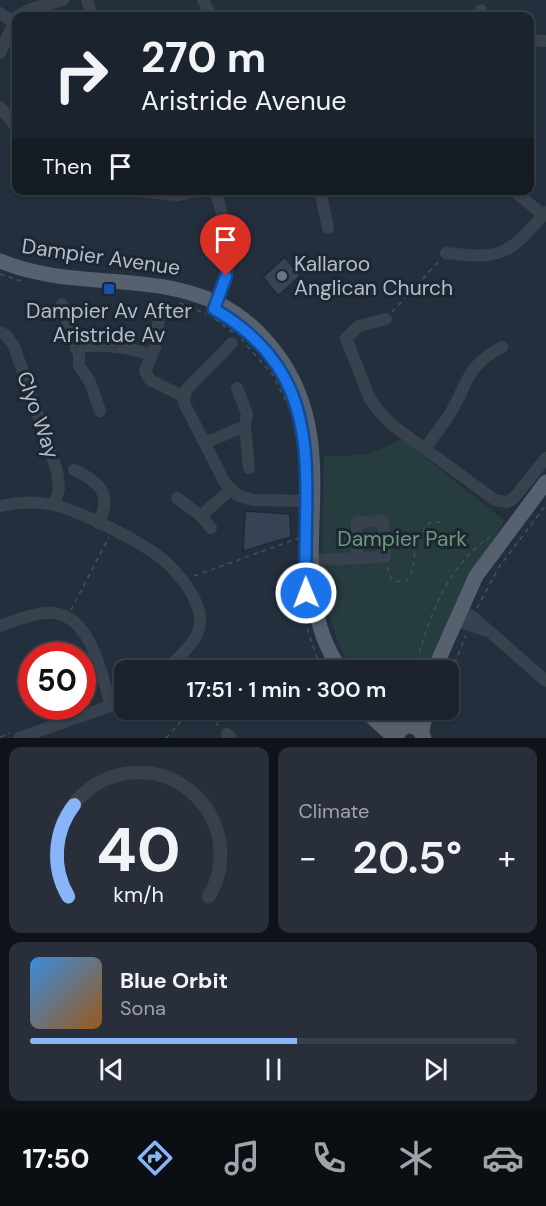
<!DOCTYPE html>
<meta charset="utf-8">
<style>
body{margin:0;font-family:"DM Sans",sans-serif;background:#282f3a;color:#f1f3f6;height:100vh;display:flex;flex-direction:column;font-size:22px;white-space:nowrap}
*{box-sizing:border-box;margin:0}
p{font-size:20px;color:#a0a4aa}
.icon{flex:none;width:33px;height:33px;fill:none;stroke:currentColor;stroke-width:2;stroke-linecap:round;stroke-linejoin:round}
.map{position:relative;height:738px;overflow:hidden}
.side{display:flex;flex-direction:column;gap:9px;padding:9px;background:#0f1319;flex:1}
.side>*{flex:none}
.hud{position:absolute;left:12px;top:12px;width:522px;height:183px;border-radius:12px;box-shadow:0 2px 4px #0004,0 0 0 2px #39404a;background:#1b232e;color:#f1f3f6;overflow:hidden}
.speed{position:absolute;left:18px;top:642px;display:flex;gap:12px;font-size:30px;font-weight:700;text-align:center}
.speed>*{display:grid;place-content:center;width:78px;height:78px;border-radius:50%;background:#1b232e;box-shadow:0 2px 4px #0004,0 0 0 2px #39404a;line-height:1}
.speed .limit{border:9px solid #d22;background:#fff;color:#111}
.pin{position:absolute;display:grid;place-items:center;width:51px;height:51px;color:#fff;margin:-62px -26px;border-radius:50% 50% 50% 0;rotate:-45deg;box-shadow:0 0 6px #0007}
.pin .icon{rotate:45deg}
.me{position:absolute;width:66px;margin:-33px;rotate:359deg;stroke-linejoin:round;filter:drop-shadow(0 0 4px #0008)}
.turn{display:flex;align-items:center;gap:21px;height:126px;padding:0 30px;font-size:27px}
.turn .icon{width:78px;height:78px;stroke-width:2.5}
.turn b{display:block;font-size:42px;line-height:51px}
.then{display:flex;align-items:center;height:57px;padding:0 30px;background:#0003;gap:12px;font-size:22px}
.big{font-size:45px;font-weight:600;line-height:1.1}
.side .tile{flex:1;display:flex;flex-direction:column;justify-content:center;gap:9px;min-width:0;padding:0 21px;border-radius:12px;background:#282f3a}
.side .dial{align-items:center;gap:0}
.dial svg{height:156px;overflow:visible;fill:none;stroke:#39404a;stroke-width:7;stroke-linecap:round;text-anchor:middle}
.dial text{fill:#f1f3f6;stroke:none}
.song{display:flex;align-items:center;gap:18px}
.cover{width:72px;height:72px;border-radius:9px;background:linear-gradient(135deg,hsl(210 70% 55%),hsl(30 70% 35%))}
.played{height:6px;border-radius:3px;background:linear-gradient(90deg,#8ab4f8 55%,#39404a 55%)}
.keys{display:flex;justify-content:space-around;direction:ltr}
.heat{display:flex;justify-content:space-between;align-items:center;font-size:33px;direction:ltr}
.side .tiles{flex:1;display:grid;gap:9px;grid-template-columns:1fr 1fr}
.tile:last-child{grid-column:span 2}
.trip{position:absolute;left:114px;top:660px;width:345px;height:60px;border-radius:12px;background:#1b232e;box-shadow:0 2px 4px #0004,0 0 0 2px #39404a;font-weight:600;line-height:60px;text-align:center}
.menu{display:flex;height:96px;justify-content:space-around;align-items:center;background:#0b0e12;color:#a0a4aa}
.menu .icon{width:42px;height:42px}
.menu .selected{color:#8ab4f8}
.menu b{font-size:27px;color:#f1f3f6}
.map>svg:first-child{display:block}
</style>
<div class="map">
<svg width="546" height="738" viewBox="0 0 546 738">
<rect width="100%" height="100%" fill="#242f3e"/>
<!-- green -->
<path fill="#263c3f" d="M 402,439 L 505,521 L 459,596 L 428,670 L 354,670 C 311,610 324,528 324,457 L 369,454 Z"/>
<!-- building -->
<g fill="#364354" stroke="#1f2835" stroke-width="1.5">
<polygon points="285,257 300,276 278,296 263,277"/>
<polygon points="245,511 290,514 291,537 243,551"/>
</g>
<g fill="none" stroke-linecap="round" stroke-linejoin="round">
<!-- path -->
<g stroke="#3f5557" stroke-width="1.5" stroke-dasharray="4.5 4.5" stroke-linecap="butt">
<polyline points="0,274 21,281"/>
<polyline points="180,303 206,314"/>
<polyline points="392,312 440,260"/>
<polyline points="215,319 235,334"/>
<polyline points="241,339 272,374 291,411"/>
<path d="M 387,567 L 391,579 C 415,591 413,563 415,549 C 416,542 423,536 425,526 L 431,522 L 440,522"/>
<polyline points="300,575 301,586"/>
<polyline points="194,576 299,538"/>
<polyline points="303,602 308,631 321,670"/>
<polyline points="477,608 499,567 546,505"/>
<polyline points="71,610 109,537"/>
<path d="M 414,670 C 428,621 445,567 490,537"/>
<polyline points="448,680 466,635"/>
<polyline points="203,710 219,726"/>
<polyline points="0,737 10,733"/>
<polyline points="166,738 191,710"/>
</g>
<!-- minor -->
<g stroke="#38414e" stroke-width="12">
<polyline points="87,0 92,16"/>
<polyline points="203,0 211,16"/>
<polyline points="481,10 481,16"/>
<polyline points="0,13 13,22"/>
<polyline points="18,16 31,9 63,0"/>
<polyline points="530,40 546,41"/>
<polyline points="0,53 16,18"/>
<polyline points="0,107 16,127"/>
<polyline points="127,190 177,195 203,190"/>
<polyline points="320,190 328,228"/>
<polyline points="513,190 543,215"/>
<path d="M 446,253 C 503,260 509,254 546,212"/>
<polyline points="62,304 79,354 79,366 90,382 100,411"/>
<path d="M 214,309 C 237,265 229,236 215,190"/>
<polyline points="160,311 155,348 145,371 150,380 184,397"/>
<polyline points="386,319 359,326 346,338 369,397 377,409 392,425 495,500 507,502 514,498 546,458"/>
<polyline points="0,332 6,335 14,346 57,471 59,488 55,505"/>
<polyline points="232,343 186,390 184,403 225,483 237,495 253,500 306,501"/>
<path d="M 76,349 C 97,342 132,348 151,355"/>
<polyline points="245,426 249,468"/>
<polyline points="205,443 245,426 247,414 237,388"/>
<path d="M 426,447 C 434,436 443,424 451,412 C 469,381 466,366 502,347"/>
<path d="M 74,470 C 101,482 113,496 98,523"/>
<polyline points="177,498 201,516 211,528"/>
<path d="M 0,506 C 18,502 37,501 54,505 C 80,511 135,539 157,555 C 175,568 202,599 200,623 C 199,641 178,657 167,670"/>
<polyline points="201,516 231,489"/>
<polyline points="312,560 385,557 383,521 357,522 357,559"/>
<polyline points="460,610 473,617 546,681"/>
<polyline points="456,620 487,631"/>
<path d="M 0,626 C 14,621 30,614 45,613 C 91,609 101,674 111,706"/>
<polyline points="227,734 231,738"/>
<polyline points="19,738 124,701"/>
</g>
<!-- major -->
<g stroke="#56606e" stroke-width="15">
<path d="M 0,261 C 69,290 149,271 217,303 C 240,314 261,333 276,353 C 353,455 274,575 341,670"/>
<polyline points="434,670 476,576 546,482"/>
<polyline points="364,710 395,738"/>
<polyline points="376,710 403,727"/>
<polyline points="405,726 415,710"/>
<polyline points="422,732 426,710"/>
<polyline points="396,738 400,730 409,725 419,729 424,738"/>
</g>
</g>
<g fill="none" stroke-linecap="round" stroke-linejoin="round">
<!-- route casing -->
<g stroke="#114b97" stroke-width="15">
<path id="route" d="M 226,276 L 214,309 C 333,378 301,480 306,593"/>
</g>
<!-- route -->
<use href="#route" stroke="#1a73e8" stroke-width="10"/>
</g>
<!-- markers -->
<circle fill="#6b7280" stroke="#1d2633" stroke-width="2" cx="282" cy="276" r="6"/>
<rect fill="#1a4fb4" stroke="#1d2633" stroke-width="2" x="103" y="283" width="12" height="12" rx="3"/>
<g text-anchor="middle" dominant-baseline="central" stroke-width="6" stroke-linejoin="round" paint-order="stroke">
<!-- street labels -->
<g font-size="21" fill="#b4bcc9" stroke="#1d2633">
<text transform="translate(101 257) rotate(8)">Dampier Avenue</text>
<text transform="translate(38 415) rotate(71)">Clyo Way</text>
</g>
<!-- poi labels -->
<g font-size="21" fill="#b4bcc9" stroke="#1d2633" text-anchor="start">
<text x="294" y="264">Kallaroo<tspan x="294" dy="24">Anglican Church</tspan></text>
<text x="109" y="311" text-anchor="middle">Dampier Av After<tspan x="109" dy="24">Aristride Av</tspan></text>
</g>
<!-- park labels -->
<g font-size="21" fill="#6b9a76" stroke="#1d2633">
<text x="402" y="539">Dampier Park</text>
</g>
</g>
</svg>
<div class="speed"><div class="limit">50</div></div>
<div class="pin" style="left:226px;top:276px;background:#d93025"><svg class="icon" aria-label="arrive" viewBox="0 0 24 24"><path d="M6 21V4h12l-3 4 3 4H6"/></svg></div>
<svg class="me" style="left:306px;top:593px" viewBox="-20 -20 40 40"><circle r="17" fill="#1a73e8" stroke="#fff" stroke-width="3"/><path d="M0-11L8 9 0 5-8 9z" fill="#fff"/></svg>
<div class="trip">17:51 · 1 min · 300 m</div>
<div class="hud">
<div class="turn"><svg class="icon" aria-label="right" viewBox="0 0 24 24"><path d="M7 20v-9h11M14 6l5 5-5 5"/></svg><div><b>270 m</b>Aristride Avenue</div></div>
<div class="then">Then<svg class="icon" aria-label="arrive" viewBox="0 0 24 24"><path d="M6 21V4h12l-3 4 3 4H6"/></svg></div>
</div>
</div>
<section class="side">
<div class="tiles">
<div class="tile dial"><svg viewBox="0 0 100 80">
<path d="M14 69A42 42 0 1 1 86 69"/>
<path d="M14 69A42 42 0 0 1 17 22" stroke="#8ab4f8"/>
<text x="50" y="56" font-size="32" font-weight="700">40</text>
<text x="50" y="72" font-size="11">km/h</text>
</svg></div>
<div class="tile"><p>Climate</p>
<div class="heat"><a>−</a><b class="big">20.5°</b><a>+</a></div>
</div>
<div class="tile">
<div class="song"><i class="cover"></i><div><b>Blue Orbit</b><p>Sona</p></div></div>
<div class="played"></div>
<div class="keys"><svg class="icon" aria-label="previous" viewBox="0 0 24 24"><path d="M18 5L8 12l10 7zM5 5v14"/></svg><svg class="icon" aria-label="pause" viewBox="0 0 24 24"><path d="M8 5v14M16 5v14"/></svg><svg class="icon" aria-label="next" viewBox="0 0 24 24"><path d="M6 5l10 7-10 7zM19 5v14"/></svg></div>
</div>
</div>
</section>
<nav class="menu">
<b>17:50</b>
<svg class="icon selected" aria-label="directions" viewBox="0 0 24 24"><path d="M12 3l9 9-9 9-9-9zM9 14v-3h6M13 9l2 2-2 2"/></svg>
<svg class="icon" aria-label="music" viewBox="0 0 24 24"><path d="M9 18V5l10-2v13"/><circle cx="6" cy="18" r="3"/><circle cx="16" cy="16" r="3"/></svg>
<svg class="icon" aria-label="phone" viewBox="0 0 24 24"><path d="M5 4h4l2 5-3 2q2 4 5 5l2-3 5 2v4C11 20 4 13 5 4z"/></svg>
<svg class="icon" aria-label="climate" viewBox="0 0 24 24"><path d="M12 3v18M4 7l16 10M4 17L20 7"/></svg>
<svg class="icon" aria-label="car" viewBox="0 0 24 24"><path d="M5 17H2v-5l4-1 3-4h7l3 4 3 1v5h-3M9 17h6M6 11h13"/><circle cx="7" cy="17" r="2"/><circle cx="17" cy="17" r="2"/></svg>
</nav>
